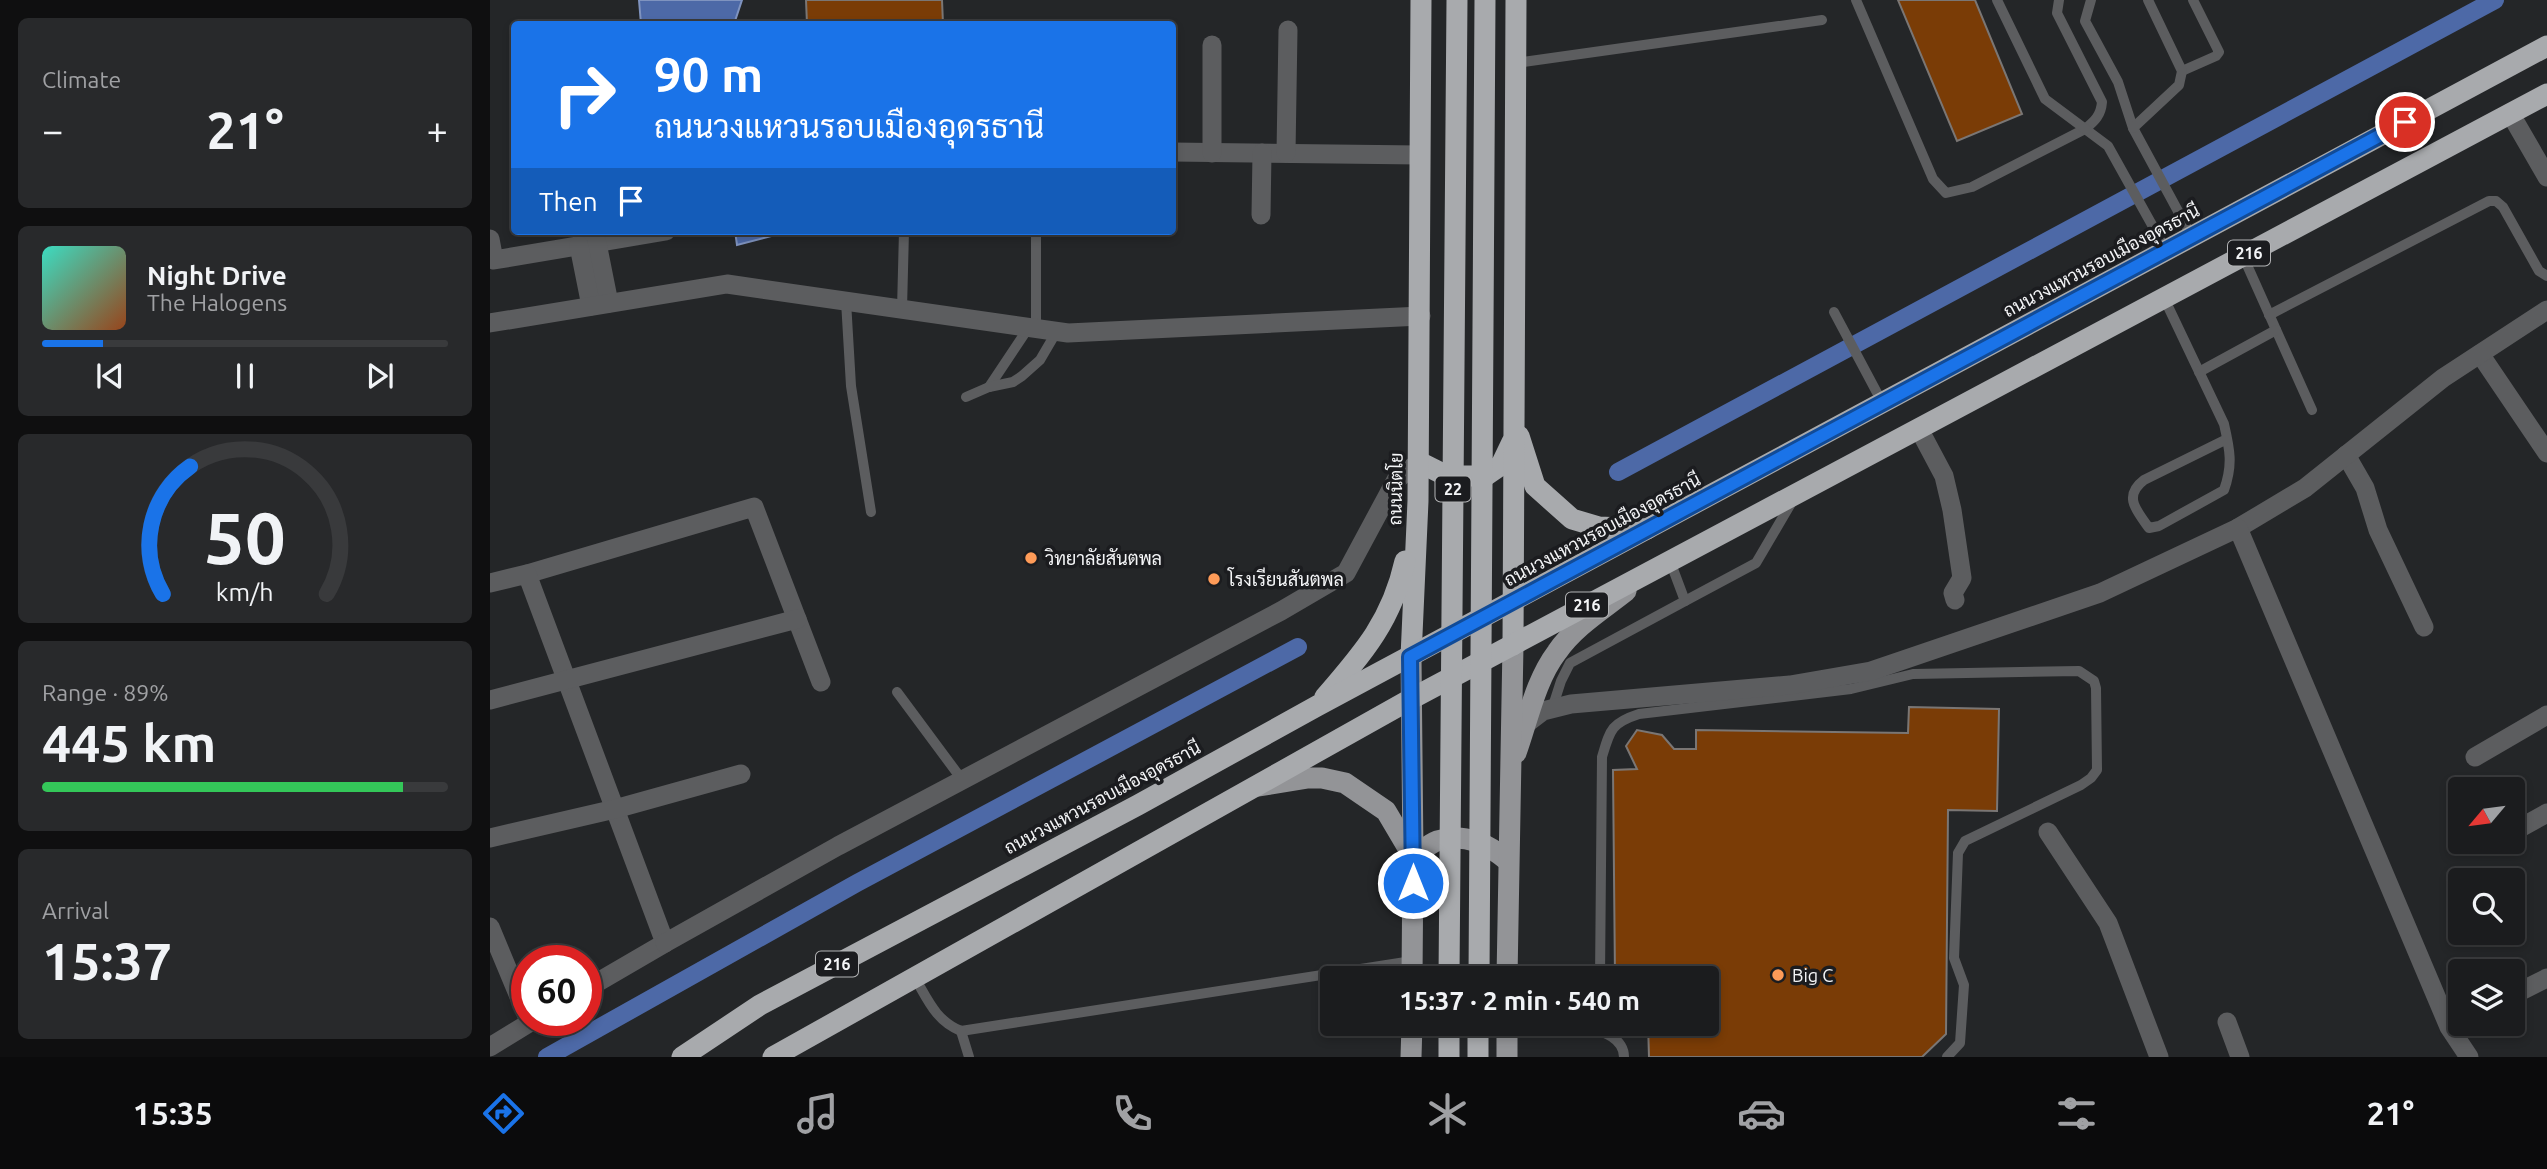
<!DOCTYPE html>
<meta charset="utf-8">
<style>
body{margin:0;font-family:Ubuntu,Sarabun,sans-serif;background:#28292b;color:#f1f3f6;height:100vh;display:flex;flex-direction:column;font-size:26px;white-space:nowrap}
*{box-sizing:border-box;margin:0}
p{font-size:23px;color:#a0a1a4}
.icon{flex:none;width:38px;height:38px;fill:none;stroke:currentColor;stroke-width:2;stroke-linecap:round;stroke-linejoin:round}
.map{position:relative;flex:1;overflow:hidden}
.drawer{display:flex;flex-direction:column;gap:18px;padding:18px;background:#0f0f10;width:490px}
.drawer>*{flex:none}
.hud{position:absolute;left:21px;top:21px;width:665px;height:214px;border-radius:7px;box-shadow:0 4px 10px #0003,0 0 0 2px #393a3c;background:#1a73e8;color:#fff;overflow:hidden}
.needle{width:46px;rotate:241deg}
.tools{position:absolute;left:1958px;top:777px;display:grid;gap:14px}
.tools a{display:grid;place-items:center;width:77px;height:77px;border-radius:7px;background:#1b1c1e;box-shadow:0 4px 10px #0003,0 0 0 2px #393a3c;font-size:35px}
.speed{position:absolute;left:21px;top:945px;display:flex;gap:14px;font-size:35px;font-weight:700;text-align:center}
.speed>*{display:grid;place-content:center;width:91px;height:91px;border-radius:50%;background:#1b1c1e;box-shadow:0 4px 10px #0003,0 0 0 2px #393a3c;line-height:1}
.speed .limit{border:10px solid #d22;background:#fff;color:#111}
.pin{position:absolute;display:grid;place-items:center;width:60px;height:60px;color:#fff;margin:-30px;border:4px solid #fff;border-radius:50%;box-shadow:0 2px 7px #0007}
.me{position:absolute;width:77px;margin:-38px;rotate:0deg;stroke-linejoin:round;filter:drop-shadow(0 0 5px #0008)}
.turn{display:flex;align-items:center;gap:24px;height:147px;padding:0 28px;font-size:32px}
.turn .icon{width:91px;height:91px;stroke-width:2.5}
.turn b{display:block;font-size:49px;line-height:60px}
.then{display:flex;align-items:center;height:66px;padding:0 28px;background:#0003;gap:14px;font-size:26px}
.big{font-size:52px;font-weight:600;line-height:1.1}
.drawer .widget{flex:1;display:flex;flex-direction:column;justify-content:center;gap:10px;min-width:0;padding:0 24px;border-radius:10px;background:#28292b}
.drawer .dial{align-items:center;gap:0}
.dial svg{height:182px;overflow:visible;fill:none;stroke:#393a3c;stroke-width:7;stroke-linecap:round;text-anchor:middle}
.dial text{fill:#f1f3f6;stroke:none}
.song{display:flex;align-items:center;gap:21px}
.cover{width:84px;height:84px;border-radius:10px;background:linear-gradient(135deg,hsl(170 70% 55%),hsl(20 70% 35%))}
.played{height:7px;border-radius:4px;background:linear-gradient(90deg,#1a73e8 15%,#393a3c 15%)}
.keys{display:flex;justify-content:space-around;direction:ltr}
.heat{display:flex;justify-content:space-between;align-items:center;font-size:38px;direction:ltr}
.charge{height:10px;border-radius:5px;background:linear-gradient(90deg,#34c759 89%,#393a3c 0)}
.trip{position:absolute;left:830px;top:966px;width:399px;height:70px;border-radius:7px;background:#1b1c1e;box-shadow:0 4px 10px #0003,0 0 0 2px #393a3c;font-weight:600;line-height:70px;text-align:center}
.tabs{display:flex;height:112px;justify-content:space-around;align-items:center;background:#0b0b0c;color:#a0a1a4}
.tabs .icon{width:49px;height:49px}
.tabs .selected{color:#1a73e8}
.tabs b{font-size:32px;color:#f1f3f6}
main{display:flex;flex:1;min-height:0}
.map>svg:first-child{display:block}
</style>
<main>
<section class="drawer">
<div class="widget"><p>Climate</p>
<div class="heat"><a>−</a><b class="big">21°</b><a>+</a></div>
</div>
<div class="widget">
<div class="song"><i class="cover"></i><div><b>Night Drive</b><p>The Halogens</p></div></div>
<div class="played"></div>
<div class="keys"><svg class="icon" aria-label="previous" viewBox="0 0 24 24"><path d="M18 5L8 12l10 7zM5 5v14"/></svg><svg class="icon" aria-label="pause" viewBox="0 0 24 24"><path d="M8 5v14M16 5v14"/></svg><svg class="icon" aria-label="next" viewBox="0 0 24 24"><path d="M6 5l10 7-10 7zM19 5v14"/></svg></div>
</div>
<div class="widget dial"><svg viewBox="0 0 100 80">
<path d="M14 69A42 42 0 1 1 86 69"/>
<path d="M14 69A42 42 0 0 1 26 13" stroke="#1a73e8"/>
<text x="50" y="56" font-size="32" font-weight="700">50</text>
<text x="50" y="72" font-size="11">km/h</text>
</svg></div>
<div class="widget"><p>Range · 89%</p><b class="big">445 km</b><div class="charge"></div></div>
<div class="widget"><p>Arrival</p><b class="big">15:37</b></div>
</section>
<div class="map">
<svg width="2057" height="1057" viewBox="0 0 2057 1057">
<rect width="100%" height="100%" fill="#242628"/>
<!-- water -->
<g fill="#4d69a7" stroke="#7f93bf" stroke-width="2">
<polygon points="149,0 252,0 244,24 151,24"/>
<polygon points="245,231 288,231 289,234 247,245"/>
</g>
<g fill="none" stroke-linecap="round" stroke-linejoin="round">
<!-- canal -->
<g stroke="#4d69a7" stroke-width="18">
<polyline points="1128,472 2005,0"/>
<polyline points="57,1057 367,883 808,647"/>
</g>
</g>
<!-- building -->
<g fill="#7a3c06" stroke="#7a7674" stroke-width="2">
<polygon points="316,0 452,0 453,24 317,24"/>
<polygon points="1408,0 1485,0 1532,114 1467,141"/>
<polygon points="1419,707 1509,709 1507,811 1458,810 1456,1034 1432,1057 1159,1057 1158,1024 1216,1024 1216,978 1125,978 1123,770 1147,769 1136,746 1147,730 1172,735 1184,749 1206,749 1206,730 1418,733"/>
</g>
<g fill="none" stroke-linecap="round" stroke-linejoin="round">
<!-- lane -->
<g stroke="#5c5d5f" stroke-width="10">
<path d="M 1366,0 L 1443,179 L 1456,193 L 1482,187 L 1595,129 C 1605,121 1611,115 1612,102 L 1567,13 L 1569,0"/>
<polyline points="1507,0 1555,99 1618,146 1676,250"/>
<polyline points="1601,0 1595,21 1628,82 1643,128 1702,237"/>
<polyline points="1026,63 1332,20"/>
<polyline points="1692,71 1726,56 1729,52 1703,0"/>
<polyline points="1643,128 1689,85 1692,71 1658,0"/>
<polyline points="1753,256 1822,410"/>
<path d="M 1674,298 L 1734,424 C 1740,450 1743,465 1734,490 L 1669,526 L 1659,528 C 1646,510 1633,496 1654,480 L 1737,439"/>
<polyline points="356,301 361,386 381,512"/>
<polyline points="412,309 414,231"/>
<polyline points="1344,312 1393,404"/>
<polyline points="1779,315 1999,201 2006,201 2013,207 2049,271 2057,276"/>
<polyline points="546,328 546,231"/>
<polyline points="1709,372 1786,330"/>
<polyline points="499,387 539,327"/>
<polyline points="476,397 499,387 523,382 532,376 550,360 567,331"/>
<polyline points="1195,601 1266,563 1303,500"/>
<polyline points="407,692 473,781"/>
<polyline points="1062,709 1071,681 1080,663 1195,601 1180,561"/>
<path d="M 425,978 C 438,1000 446,1021 471,1031 L 922,961"/>
<path d="M 1110,978 L 1112,757 C 1120,730 1121,723 1149,714 L 1361,689 L 1423,674 L 1589,671 L 1604,681 L 1606,688 L 1607,770 L 1601,778 L 1591,785 L 1475,841 L 1468,853 L 1464,958 L 1474,985 L 1470,1043 L 1457,1057"/>
<path d="M 1089,1024 C 1106,1030 1134,1035 1134,1057"/>
<polyline points="471,1031 479,1057"/>
</g>
<!-- street -->
<g stroke="#5c5d5f" stroke-width="19">
<polyline points="2020,113 2057,177"/>
<polyline points="682,152 930,155"/>
<polyline points="722,153 722,45"/>
<polyline points="796,153 798,30"/>
<polyline points="771,215 772,153"/>
<polyline points="0,239 4,260 176,231"/>
<polyline points="107,243 119,303"/>
<polyline points="89,246 101,306"/>
<polyline points="0,323 237,284 578,333 931,316"/>
<polyline points="1990,354 2057,453"/>
<polyline points="1429,429 1454,476 1462,510 1472,578 1463,593 1465,600"/>
<polyline points="1856,455 1875,488 1888,530 1934,627"/>
<polyline points="1748,528 1815,488 1953,378 2057,310"/>
<polyline points="37,574 264,507 331,682"/>
<polyline points="0,583 37,574 175,943 96,989"/>
<polyline points="0,700 307,619"/>
<polyline points="1036,724 1053,711 1081,704 1300,685 1381,671 1610,593 1748,528 1959,1027 1979,1057"/>
<polyline points="1985,757 2057,715"/>
<polyline points="1558,832 1618,923 1669,1057"/>
<polyline points="2023,832 2057,813"/>
<polyline points="0,838 125,809 251,774"/>
<polyline points="0,927 37,1016"/>
<polyline points="175,943 348,846 791,611 856,573 906,480 929,462"/>
<polyline points="2023,995 2057,978"/>
<polyline points="1737,1022 1750,1057"/>
<polyline points="0,1047 44,1020"/>
</g>
<!-- primary -->
<g stroke="#939497" stroke-width="21">
<polyline points="921,657 923,856 922,978"/>
<path d="M 1026,753 C 1038,720 1045,681 1067,652 C 1084,627 1112,610 1136,591"/>
<polyline points="769,786 818,778 832,778 855,783 896,811 922,855"/>
<path d="M 923,856 C 930,852 939,844 947,841 C 975,832 998,844 1018,861"/>
<polyline points="1017,978 1023,645"/>
<polyline points="1017,1024 1017,1057"/>
<polyline points="921,1057 922,1024"/>
</g>
<!-- highway -->
<g stroke="#a8aaad" stroke-width="21">
<polyline points="1029,436 1045,486 1082,519 1109,527 1157,529"/>
<polyline points="929,462 957,476 995,476 1011,465 1022,442"/>
<polyline points="1023,645 1026,0"/>
<polyline points="921,657 928,501 931,0"/>
<path d="M 835,697 C 874,652 902,620 915,561"/>
<polyline points="192,1057 270,1005 648,805 827,706 2057,46"/>
<polyline points="283,1057 921,699 2057,94"/>
<polyline points="959,1057 959,1024"/>
<polyline points="988,1057 988,1024"/>
</g>
<!-- highway-bridge -->
<g stroke="#a8aaad" stroke-width="21">
<polyline points="959,978 967,0"/>
<polyline points="989,978 995,0"/>
</g>
</g>
<g fill="none" stroke-linecap="round" stroke-linejoin="round">
<!-- route casing -->
<g stroke="#114b97" stroke-width="18">
<polyline id="route" points="923,883 920,657 1915,122"/>
</g>
<!-- route -->
<use href="#route" stroke="#1a73e8" stroke-width="12"/>
</g>
<!-- markers -->
<g fill="#fe9b58" stroke="#1b1c1f" stroke-width="2.5">
<circle cx="541" cy="558" r="7"/>
<circle cx="724" cy="579" r="7"/>
<circle cx="1288" cy="975" r="7"/>
</g>
<g text-anchor="middle" dominant-baseline="central" stroke-width="7" stroke-linejoin="round" paint-order="stroke">
<!-- shield labels -->
<g fill="#1b1c1f" stroke="#b3b4b6" stroke-width="2">
<rect x="1738" y="240.5" width="42" height="25" rx="5"/>
<rect x="945.5" y="476.5" width="35" height="25" rx="5"/>
<rect x="1076" y="592.5" width="42" height="25" rx="5"/>
<rect x="326" y="951.5" width="42" height="25" rx="5"/>
</g>
<g font-size="16" font-weight="bold" fill="#f4f5f7">
<text x="1759" y="253">216</text>
<text x="963" y="489">22</text>
<text x="1097" y="605">216</text>
<text x="347" y="964">216</text>
</g>
<!-- street labels -->
<g font-size="18" fill="#f4f5f7" stroke="#1b1c1f">
<text transform="translate(1611 260) rotate(-28)">ถนนวงแหวนรอบเมืองอุดรธานี</text>
<text transform="translate(905 489) rotate(-89)">ถนนนิตโย</text>
<text transform="translate(1112 529) rotate(-28)">ถนนวงแหวนรอบเมืองอุดรธานี</text>
<text transform="translate(612 797) rotate(-28)">ถนนวงแหวนรอบเมืองอุดรธานี</text>
</g>
<!-- poi labels -->
<g font-size="18" fill="#f4f5f7" stroke="#1b1c1f" text-anchor="start">
<text x="555" y="558">วิทยาลัยสันตพล</text>
<text x="738" y="579">โรงเรียนสันตพล</text>
<text x="1302" y="975">Big C</text>
</g>
</g>
</svg>
<div class="tools">
<a><svg class="needle" viewBox="-14 -14 28 28"><path d="M0-13l5 13h-10z" fill="#e53935"/><path d="M0 13l5-13h-10z" fill="#a0a1a4"/></svg></a>
<a><svg class="icon" aria-label="search" viewBox="0 0 24 24"><circle cx="10" cy="10" r="6"/><path d="M15 15l6 6"/></svg></a>
<a><svg class="icon" aria-label="layers" viewBox="0 0 24 24"><path d="M12 4l9 5-9 5-9-5zM3 14l9 5 9-5"/></svg></a>
</div>
<div class="speed"><div class="limit">60</div></div>
<div class="pin" style="left:1915px;top:122px;background:#d93025"><svg class="icon" aria-label="arrive" viewBox="0 0 24 24"><path d="M6 21V4h12l-3 4 3 4H6"/></svg></div>
<svg class="me" style="left:923px;top:883px" viewBox="-20 -20 40 40"><circle r="17" fill="#1a73e8" stroke="#fff" stroke-width="3"/><path d="M0-11L8 9 0 5-8 9z" fill="#fff"/></svg>
<div class="trip">15:37 · 2 min · 540 m</div>
<div class="hud">
<div class="turn"><svg class="icon" aria-label="right" viewBox="0 0 24 24"><path d="M7 20v-9h11M14 6l5 5-5 5"/></svg><div><b>90 m</b>ถนนวงแหวนรอบเมืองอุดรธานี</div></div>
<div class="then">Then<svg class="icon" aria-label="arrive" viewBox="0 0 24 24"><path d="M6 21V4h12l-3 4 3 4H6"/></svg></div>
</div>
</div>
</main>
<nav class="tabs">
<b>15:35</b>
<svg class="icon selected" aria-label="directions" viewBox="0 0 24 24"><path d="M12 3l9 9-9 9-9-9zM9 14v-3h6M13 9l2 2-2 2"/></svg>
<svg class="icon" aria-label="music" viewBox="0 0 24 24"><path d="M9 18V5l10-2v13"/><circle cx="6" cy="18" r="3"/><circle cx="16" cy="16" r="3"/></svg>
<svg class="icon" aria-label="phone" viewBox="0 0 24 24"><path d="M5 4h4l2 5-3 2q2 4 5 5l2-3 5 2v4C11 20 4 13 5 4z"/></svg>
<svg class="icon" aria-label="climate" viewBox="0 0 24 24"><path d="M12 3v18M4 7l16 10M4 17L20 7"/></svg>
<svg class="icon" aria-label="car" viewBox="0 0 24 24"><path d="M5 17H2v-5l4-1 3-4h7l3 4 3 1v5h-3M9 17h6M6 11h13"/><circle cx="7" cy="17" r="2"/><circle cx="17" cy="17" r="2"/></svg>
<svg class="icon" aria-label="filters" viewBox="0 0 24 24"><path d="M4 7h16M4 17h16"/><circle cx="9" cy="7" r="2"/><circle cx="15" cy="17" r="2"/></svg>
<b>21°</b>
</nav>
